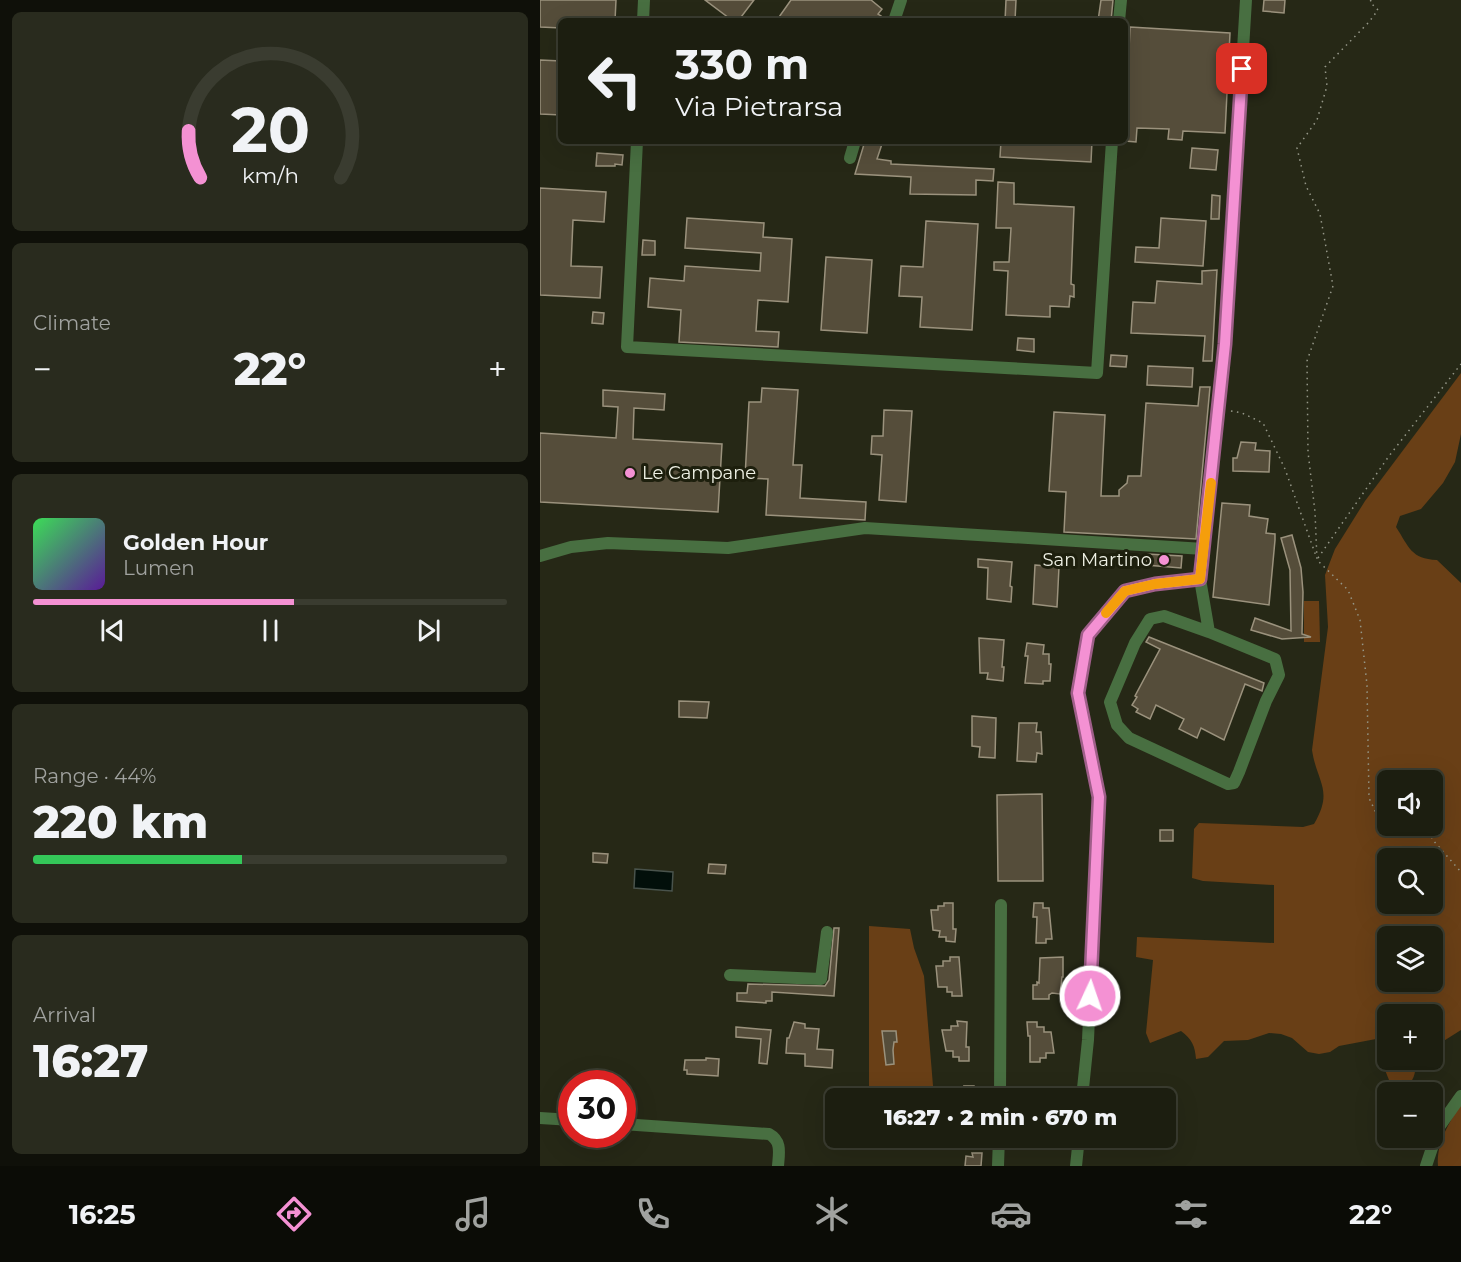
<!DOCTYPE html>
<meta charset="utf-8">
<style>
body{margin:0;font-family:Montserrat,sans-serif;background:#292b1e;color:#f1f3f6;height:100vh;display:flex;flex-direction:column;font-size:22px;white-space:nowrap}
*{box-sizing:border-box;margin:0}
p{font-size:20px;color:#a0a29f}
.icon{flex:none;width:33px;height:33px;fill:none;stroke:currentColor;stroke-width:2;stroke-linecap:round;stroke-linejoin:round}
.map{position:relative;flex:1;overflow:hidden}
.sheet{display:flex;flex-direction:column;gap:12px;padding:12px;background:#0f1009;width:540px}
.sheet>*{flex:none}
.top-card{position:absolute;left:18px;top:18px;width:570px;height:126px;border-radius:9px;box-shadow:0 6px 24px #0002,0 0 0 2px #3a3c30;background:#1c1e10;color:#f1f3f6;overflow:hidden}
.controls{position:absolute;left:837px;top:770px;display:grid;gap:12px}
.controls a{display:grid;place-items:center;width:66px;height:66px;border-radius:9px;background:#1c1e10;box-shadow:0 6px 24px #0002,0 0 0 2px #3a3c30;font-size:30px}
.speed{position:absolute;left:18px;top:1070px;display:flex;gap:12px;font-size:30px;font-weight:700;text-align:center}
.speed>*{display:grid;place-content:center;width:78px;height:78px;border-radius:50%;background:#1c1e10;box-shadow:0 6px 24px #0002,0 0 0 2px #3a3c30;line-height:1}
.speed .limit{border:9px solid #d22;background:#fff;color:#111}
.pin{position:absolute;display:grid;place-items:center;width:51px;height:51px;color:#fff;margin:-26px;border-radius:12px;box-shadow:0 3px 9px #0006}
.me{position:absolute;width:66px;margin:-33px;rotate:3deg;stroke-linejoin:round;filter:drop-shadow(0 0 4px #0008)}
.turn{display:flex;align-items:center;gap:21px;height:126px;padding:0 18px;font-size:27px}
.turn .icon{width:78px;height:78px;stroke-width:2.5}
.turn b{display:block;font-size:42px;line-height:51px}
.big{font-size:45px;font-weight:800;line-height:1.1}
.sheet .card{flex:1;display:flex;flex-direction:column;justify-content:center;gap:9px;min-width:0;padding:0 21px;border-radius:9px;background:#292b1e}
.sheet .dial{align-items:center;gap:0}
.dial svg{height:156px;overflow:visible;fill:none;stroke:#3a3c30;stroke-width:7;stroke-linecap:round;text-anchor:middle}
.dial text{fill:#f1f3f6;stroke:none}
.song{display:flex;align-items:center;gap:18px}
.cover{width:72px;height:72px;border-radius:9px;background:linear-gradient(135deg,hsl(130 70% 55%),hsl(270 70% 35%))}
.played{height:6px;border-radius:3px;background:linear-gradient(90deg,#f491d3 55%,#3a3c30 55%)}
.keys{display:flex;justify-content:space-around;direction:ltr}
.heat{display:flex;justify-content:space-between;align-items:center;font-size:33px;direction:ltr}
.charge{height:9px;border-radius:4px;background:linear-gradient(90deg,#34c759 44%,#3a3c30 0)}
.trip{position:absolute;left:285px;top:1088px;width:351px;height:60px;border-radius:9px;background:#1c1e10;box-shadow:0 6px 24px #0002,0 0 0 2px #3a3c30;font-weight:800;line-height:60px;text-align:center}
.tab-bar{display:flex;height:96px;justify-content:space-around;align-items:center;background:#0b0c06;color:#a0a29f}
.tab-bar .icon{width:42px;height:42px}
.tab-bar .current{color:#f491d3}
.tab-bar b{font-size:27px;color:#f1f3f6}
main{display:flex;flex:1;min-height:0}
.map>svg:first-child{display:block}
</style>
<main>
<section class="sheet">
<div class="card dial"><svg viewBox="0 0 100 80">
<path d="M14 69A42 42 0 1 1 86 69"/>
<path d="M14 69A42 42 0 0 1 8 45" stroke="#f491d3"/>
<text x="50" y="56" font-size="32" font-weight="700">20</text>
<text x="50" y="72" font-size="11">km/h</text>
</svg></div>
<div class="card"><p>Climate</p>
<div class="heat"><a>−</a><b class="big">22°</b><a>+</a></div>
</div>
<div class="card">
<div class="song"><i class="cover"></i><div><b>Golden Hour</b><p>Lumen</p></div></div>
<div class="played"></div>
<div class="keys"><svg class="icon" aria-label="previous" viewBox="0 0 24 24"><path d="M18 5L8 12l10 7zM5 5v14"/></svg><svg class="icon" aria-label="pause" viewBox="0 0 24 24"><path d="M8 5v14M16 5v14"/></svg><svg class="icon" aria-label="next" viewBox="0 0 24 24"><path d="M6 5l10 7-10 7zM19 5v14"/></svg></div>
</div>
<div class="card"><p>Range · 44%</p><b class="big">220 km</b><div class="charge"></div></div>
<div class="card"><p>Arrival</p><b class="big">16:27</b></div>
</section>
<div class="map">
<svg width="921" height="1166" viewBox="0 0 921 1166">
<rect width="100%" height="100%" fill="#262816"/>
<!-- green -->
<g fill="#693f16" fill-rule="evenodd">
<path d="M 921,373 L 921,434 L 915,462 L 903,483 L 881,509 L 860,516 L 856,527 C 869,547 871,559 897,560 L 921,583 L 921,1030 L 902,1042 L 893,1044 L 892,1014 L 848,1014 L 848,1059 L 876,1059 C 876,1078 872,1088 853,1090 L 845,1070 L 844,1047 L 836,1039 L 799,1046 L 790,1052 L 779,1054 L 768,1052 L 752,1038 L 741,1034 L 729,1033 L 708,1040 L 684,1041 L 668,1057 L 656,1059 C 655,1046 652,1039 641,1031 L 610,1043 L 606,1033 L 613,960 L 596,957 L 597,937 L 734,943 L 734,885 L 663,881 L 652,878 L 654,829 L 659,823 L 763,827 L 774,824 C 794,790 777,783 772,750 L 788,627 L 785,575 L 795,549 L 825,501 ZM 848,780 L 892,780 L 892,825 L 848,825 ZM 848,858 L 892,858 L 892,903 L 848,903 ZM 848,936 L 892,936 L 892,981 L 848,981 Z"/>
<polygon points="764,601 779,601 780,642 764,642"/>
<polygon points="329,926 370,929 374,948 384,976 394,1098 329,1098"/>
<path d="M 921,1104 L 921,1166 L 898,1166 C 896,1143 909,1123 921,1104 Z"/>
</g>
<!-- water -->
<polygon fill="#020f0a" stroke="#49534c" stroke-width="1.5" points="95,869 133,872 132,891 94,888"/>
<!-- building -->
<g fill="#554d3a" stroke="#9b927d" stroke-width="1.5">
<polygon points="0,0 76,0 75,21 21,21 21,28 0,27"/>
<polygon points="165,0 214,0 198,21 193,21"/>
<polygon points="251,0 331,0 342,9 338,14 341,16 337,21 246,21 239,17"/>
<polygon points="466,0 476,0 475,21 465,21"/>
<polygon points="561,0 573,0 571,21 558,21"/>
<polygon points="724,0 745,0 744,13 723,11"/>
<polygon points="590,27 690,33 685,133 643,131 642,140 628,139 629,129 597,128 596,142 585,141"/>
<polygon points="0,60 21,61 21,115 0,114"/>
<polygon points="325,141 343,141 337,159 351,161 351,164 454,169 453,181 436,180 436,195 370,194 371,177 315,174"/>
<polygon points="461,141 552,141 551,162 460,157"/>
<polygon points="652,148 678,150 676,170 650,168"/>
<polygon points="57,153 83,155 82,165 75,164 75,166 56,166"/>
<polygon points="458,182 474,183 474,204 534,207 531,284 534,285 534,297 530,296 529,307 510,306 510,317 466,315 468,271 454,270 454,262 469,262 471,228 456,228"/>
<polygon points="0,188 66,192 64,222 33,220 31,266 62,267 60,298 0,295"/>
<polygon points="672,195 680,196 679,219 671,219"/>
<polygon points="147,218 224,223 223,237 252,239 248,302 218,300 216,331 239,332 238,347 139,342 141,310 108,307 110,278 144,281 145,266 220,271 221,253 145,248"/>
<polygon points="621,218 666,221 663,266 595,262 596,247 619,248"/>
<polygon points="386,221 438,224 432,330 380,327 382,297 359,296 361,266 383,267"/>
<polygon points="103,240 115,241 115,255 102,255"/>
<polygon points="286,257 332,260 327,333 281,330"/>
<polygon points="677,270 672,361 663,361 665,336 591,333 593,302 615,303 617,281 662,284 662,271"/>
<polygon points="53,312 64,313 63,324 52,323"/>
<polygon points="478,338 494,339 494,352 477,350"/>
<polygon points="571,355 587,356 586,367 570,366"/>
<polygon points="608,366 653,368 652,387 607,385"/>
<polygon points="660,387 670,387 656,539 524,532 526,492 509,491 514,412 565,415 561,496 579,496 579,490 587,483 588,476 601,476 606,403 658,406"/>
<polygon points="222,388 258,390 253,465 262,465 260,498 326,502 325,520 226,515 228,479 205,478 209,402 221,402"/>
<polygon points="63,390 125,394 124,410 94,408 93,439 182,444 178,512 0,502 0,433 76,438 78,407 63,406"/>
<polygon points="344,410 372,411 366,502 339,500 342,455 331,454 332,436 343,436"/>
<polygon points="701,442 716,443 715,450 730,451 729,472 693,471 693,458 697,458"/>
<polygon points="682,503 710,505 709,516 728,519 726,533 735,534 735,540 729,605 673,597"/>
<polygon points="752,535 761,568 763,592 762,634 771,637 742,639 711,630 715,618 751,631 750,570 741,538"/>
<polygon points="607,554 642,556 641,568 606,565"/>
<polygon points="438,559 472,562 470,586 472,587 471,602 447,599 448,568 438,567"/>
<polygon points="495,565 519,567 517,607 493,604"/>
<polygon points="609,637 724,683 722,691 705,684 684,740 661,728 657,738 639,729 644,719 616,705 610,719 596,712 598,709 592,705 597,697 595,696 620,649 606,642"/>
<polygon points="439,638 464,640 462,667 464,667 463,681 447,679 448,673 440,673"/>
<polygon points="487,643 504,645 503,654 509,654 509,664 511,664 510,681 503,681 503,684 485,683 488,656 485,656"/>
<polygon points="139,701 169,702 167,718 139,717"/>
<polygon points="432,716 456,718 455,758 439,757 440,747 432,746"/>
<polygon points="479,723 497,723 496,732 501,732 502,754 497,753 496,762 477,761"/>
<polygon points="502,794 503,881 458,881 457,795"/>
<rect x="620" y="830" width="13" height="11"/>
<polygon points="53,853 68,854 67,863 53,862"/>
<polygon points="169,864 186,865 185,874 168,873"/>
<polygon points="404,903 413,903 413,929 416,929 415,942 406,941 406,937 399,937 400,931 393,930 391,910 398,910 398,906 404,906"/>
<polygon points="494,903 503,903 503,908 509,908 512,939 506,939 506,943 496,943 497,917 493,917"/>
<polygon points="294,928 299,928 294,996 232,992 232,1001 226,1001 226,1003 197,1001 197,993 207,993 208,984 285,986 289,980"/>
<polygon points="410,957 419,957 422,996 412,996 412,992 407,992 407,987 398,987 396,966 403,966 403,961 410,961"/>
<polygon points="523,957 523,977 522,977 520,994 512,993 509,995 509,999 493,999 493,985 497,985 497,982 499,983 500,958"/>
<polygon points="417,1021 427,1022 426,1047 429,1047 429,1061 419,1061 419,1057 413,1057 413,1051 406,1051 402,1030 411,1030 411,1026 418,1026"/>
<polygon points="254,1022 265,1024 265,1028 279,1029 277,1049 293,1050 292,1068 265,1066 265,1054 246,1053 247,1038 249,1038"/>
<polygon points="487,1022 497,1022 497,1027 504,1027 504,1032 511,1032 514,1053 506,1053 506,1058 500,1058 500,1062 490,1062 490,1036 488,1036"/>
<polygon points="196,1027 231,1030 227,1064 219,1063 221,1039 196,1037"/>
<polygon points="342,1031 356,1031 357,1042 354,1042 353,1050 354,1064 346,1065"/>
<polygon points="166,1058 179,1059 178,1076 147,1074 147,1070 144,1070 145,1060 166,1060"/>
<polygon points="424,1086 434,1086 434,1098 418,1098 418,1090 425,1090"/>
<polygon points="432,1153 442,1153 441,1166 425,1166 426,1156 433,1157"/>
</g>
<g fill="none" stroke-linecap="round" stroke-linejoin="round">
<!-- path -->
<g stroke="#959788" stroke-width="1.5" stroke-dasharray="1.5 4.5" stroke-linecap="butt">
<polyline points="831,0 830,2 838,10 829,22 785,67 787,86 777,120 757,148 766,186 780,214 793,286 767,361 768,452 775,512 777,560 808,590 820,620 827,685 829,798 838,817 848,817"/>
<polyline points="691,411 702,413 723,423 745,469 776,556"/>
<polyline points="778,558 849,456 921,364"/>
<polyline points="890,825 892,839 921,872"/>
</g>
<!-- minor -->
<g stroke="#486f41" stroke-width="12">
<polyline points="103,21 104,0"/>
<polyline points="354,21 361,0"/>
<polyline points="579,21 581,0"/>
<polyline points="97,141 87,347 557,373 572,141"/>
<polyline points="310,158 315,141"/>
<polyline points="0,556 31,547 68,543 188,548 325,528 664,549"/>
<polyline points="660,579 669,632 735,659 739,675 726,701 699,772 694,783 688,784 589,738 577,725 570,702 595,643 610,619 624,616 669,632"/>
<polyline points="190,975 281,979 287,932"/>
<polyline points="460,1098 461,905"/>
<polyline points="542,1098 548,1040 559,797 538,693 548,635 584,591 615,584 660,579 685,344 706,0"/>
<polyline points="0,1118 32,1120"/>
<path d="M 82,1124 L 229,1134 C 242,1141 239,1153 238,1166"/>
<polyline points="458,1166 459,1137"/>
<polyline points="536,1166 539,1137"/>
<polyline points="886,1166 899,1127 921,1096"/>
</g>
</g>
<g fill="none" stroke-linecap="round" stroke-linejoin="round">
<!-- route casing -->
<g stroke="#9f5e89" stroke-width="15">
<polyline id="route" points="550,996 559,797 538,693 548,635 585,591 615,584 660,579 685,344 702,69"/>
</g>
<!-- route -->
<use href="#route" stroke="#f491d3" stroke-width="10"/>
<!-- slow -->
<polyline stroke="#f59e0b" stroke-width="10" points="566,613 585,591 615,584 660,579 671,483"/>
</g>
<!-- markers -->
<g fill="#f491d3" stroke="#1d1f0d" stroke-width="2">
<circle cx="90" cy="473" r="6"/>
<circle cx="624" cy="560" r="6"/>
</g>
<g text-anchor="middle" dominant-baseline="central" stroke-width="6" stroke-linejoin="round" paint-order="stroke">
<!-- poi labels -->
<g font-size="18" fill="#eff1e5" stroke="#1d1f0d" text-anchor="start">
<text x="102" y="473">Le Campane</text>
<text x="612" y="560" text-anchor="end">San Martino</text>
</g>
</g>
</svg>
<div class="controls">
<a><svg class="icon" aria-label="sound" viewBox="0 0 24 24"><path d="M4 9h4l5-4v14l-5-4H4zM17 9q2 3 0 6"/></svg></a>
<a><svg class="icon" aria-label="search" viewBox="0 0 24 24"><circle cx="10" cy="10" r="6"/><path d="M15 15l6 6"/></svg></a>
<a><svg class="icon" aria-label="layers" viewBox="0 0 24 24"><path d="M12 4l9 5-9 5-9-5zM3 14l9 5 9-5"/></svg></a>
<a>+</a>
<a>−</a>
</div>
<div class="speed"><div class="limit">30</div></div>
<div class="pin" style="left:702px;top:69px;background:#d93025"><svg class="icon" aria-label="arrive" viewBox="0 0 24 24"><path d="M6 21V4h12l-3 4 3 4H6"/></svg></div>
<svg class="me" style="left:550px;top:996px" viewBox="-20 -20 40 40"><circle r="17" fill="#f491d3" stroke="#fff" stroke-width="3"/><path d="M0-11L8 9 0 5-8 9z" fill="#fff"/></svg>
<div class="trip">16:27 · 2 min · 670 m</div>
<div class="top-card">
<div class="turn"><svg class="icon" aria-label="left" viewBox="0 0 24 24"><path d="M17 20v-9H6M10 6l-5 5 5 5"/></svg><div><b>330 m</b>Via Pietrarsa</div></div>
</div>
</div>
</main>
<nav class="tab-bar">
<b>16:25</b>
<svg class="icon current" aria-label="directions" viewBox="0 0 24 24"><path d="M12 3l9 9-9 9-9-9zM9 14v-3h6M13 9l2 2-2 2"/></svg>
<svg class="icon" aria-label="music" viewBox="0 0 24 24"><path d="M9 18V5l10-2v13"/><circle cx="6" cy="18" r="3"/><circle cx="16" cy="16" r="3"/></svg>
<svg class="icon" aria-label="phone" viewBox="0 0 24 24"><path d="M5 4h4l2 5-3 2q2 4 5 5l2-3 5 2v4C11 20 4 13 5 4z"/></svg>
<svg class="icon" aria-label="climate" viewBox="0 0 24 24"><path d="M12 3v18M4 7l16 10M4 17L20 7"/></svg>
<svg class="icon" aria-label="car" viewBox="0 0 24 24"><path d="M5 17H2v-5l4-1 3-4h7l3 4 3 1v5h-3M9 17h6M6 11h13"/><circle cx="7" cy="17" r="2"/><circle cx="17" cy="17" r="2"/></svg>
<svg class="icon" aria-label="filters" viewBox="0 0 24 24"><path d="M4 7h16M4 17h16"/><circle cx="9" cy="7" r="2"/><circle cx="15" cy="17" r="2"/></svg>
<b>22°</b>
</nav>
